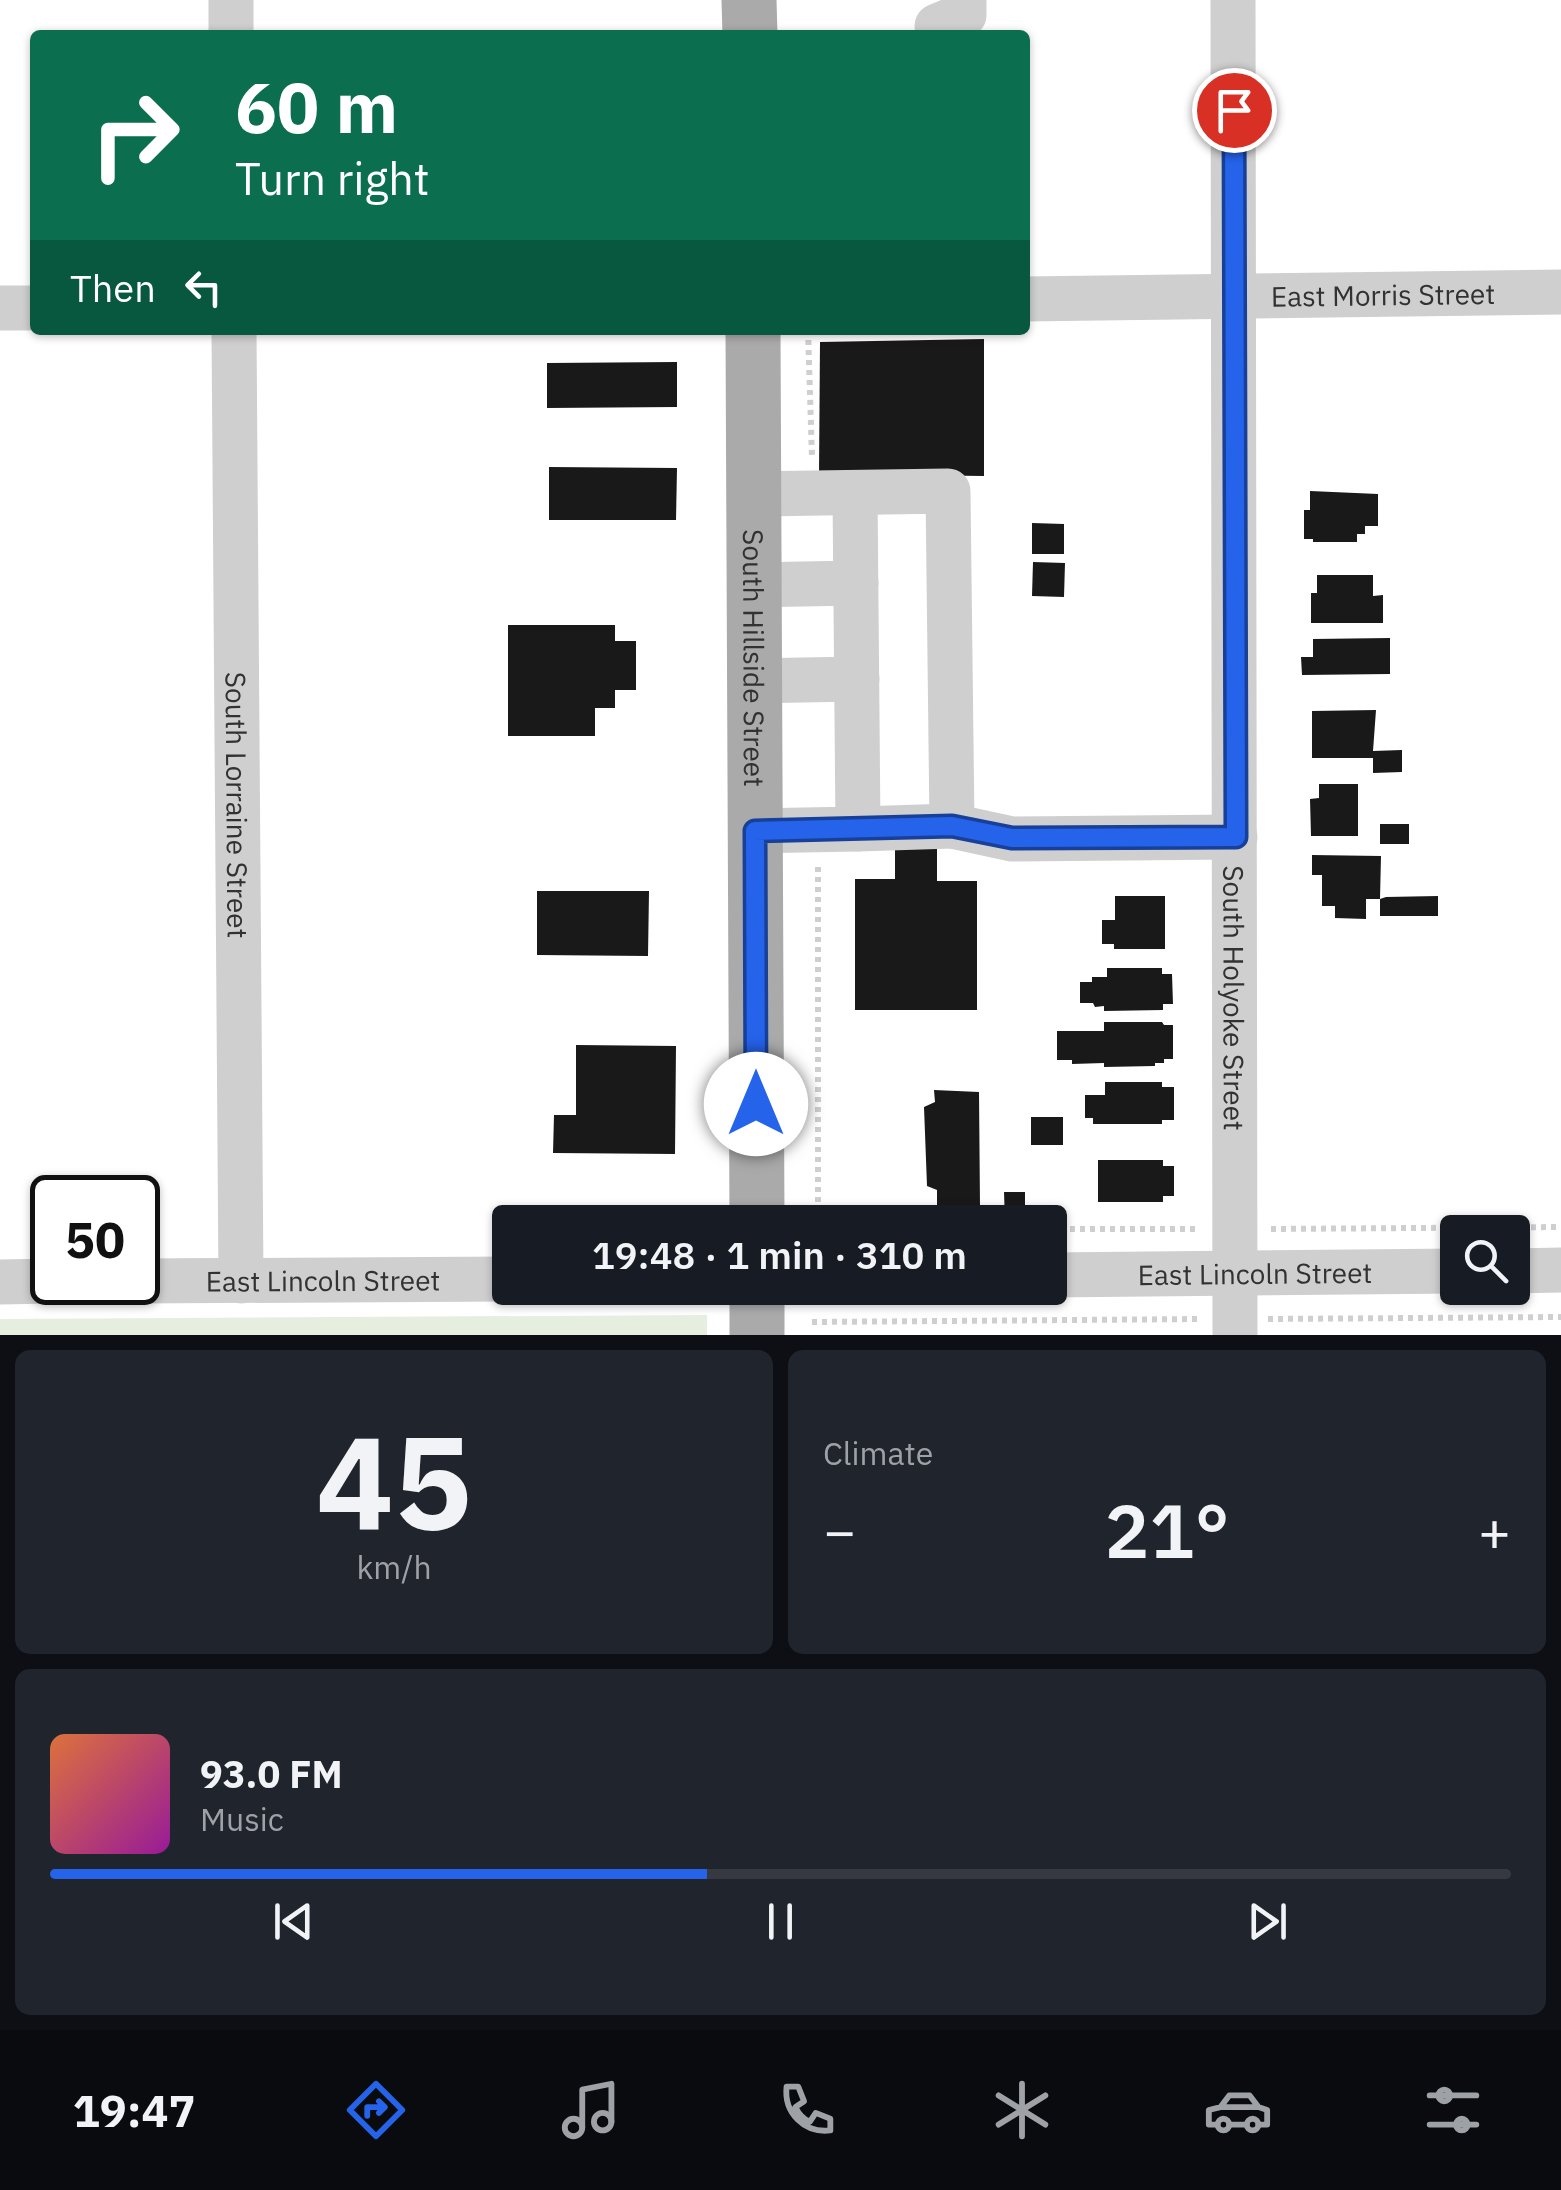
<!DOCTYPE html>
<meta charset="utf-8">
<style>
body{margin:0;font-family:"IBM Plex Sans",sans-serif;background:#20242c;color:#f1f3f6;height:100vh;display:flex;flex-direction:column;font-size:38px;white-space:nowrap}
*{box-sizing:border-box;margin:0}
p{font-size:32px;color:#9ea1a6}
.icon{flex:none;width:55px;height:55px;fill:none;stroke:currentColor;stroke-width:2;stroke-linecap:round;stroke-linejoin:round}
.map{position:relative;height:1335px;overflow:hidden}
.details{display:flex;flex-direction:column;gap:15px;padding:15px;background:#0d0f14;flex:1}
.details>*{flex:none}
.guide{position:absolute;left:30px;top:30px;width:1000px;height:305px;border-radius:10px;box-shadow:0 2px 8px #0004;background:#0b6e4f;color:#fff;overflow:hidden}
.buttons{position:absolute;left:1440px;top:1215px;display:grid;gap:20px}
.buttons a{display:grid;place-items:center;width:90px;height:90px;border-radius:10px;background:#171b24;box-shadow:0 2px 8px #0004;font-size:50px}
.speed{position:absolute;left:30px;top:1175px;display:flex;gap:20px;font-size:50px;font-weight:700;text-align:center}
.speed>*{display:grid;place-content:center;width:130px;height:130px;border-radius:50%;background:#171b24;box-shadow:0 2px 8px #0004;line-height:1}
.speed .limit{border:5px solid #111;border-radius:15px;background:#fff;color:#111}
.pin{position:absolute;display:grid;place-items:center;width:85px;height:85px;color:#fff;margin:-42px;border:5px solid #fff;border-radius:50%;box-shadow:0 2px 10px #0007}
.me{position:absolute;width:110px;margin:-55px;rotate:0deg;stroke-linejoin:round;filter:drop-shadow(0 0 8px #0008)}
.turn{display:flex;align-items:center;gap:35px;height:210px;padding:0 40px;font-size:45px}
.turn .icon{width:130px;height:130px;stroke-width:2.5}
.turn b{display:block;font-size:70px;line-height:85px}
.then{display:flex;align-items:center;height:95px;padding:0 40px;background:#0003;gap:20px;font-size:38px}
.big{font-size:75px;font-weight:600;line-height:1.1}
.details .card{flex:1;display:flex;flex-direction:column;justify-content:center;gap:15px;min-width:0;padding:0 35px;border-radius:15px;background:#20242c}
.details .dial{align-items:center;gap:0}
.dial b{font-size:130px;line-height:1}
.song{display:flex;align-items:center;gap:30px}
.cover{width:120px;height:120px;border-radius:15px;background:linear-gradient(135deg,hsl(20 70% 55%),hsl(300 70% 35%))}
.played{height:10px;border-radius:5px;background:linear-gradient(90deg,#2563eb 45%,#363941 45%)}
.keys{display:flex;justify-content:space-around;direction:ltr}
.heat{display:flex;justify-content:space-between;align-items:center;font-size:55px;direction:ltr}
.details .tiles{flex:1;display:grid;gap:15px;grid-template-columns:1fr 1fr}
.card:last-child{grid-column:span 2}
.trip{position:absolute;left:492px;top:1205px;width:575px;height:100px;border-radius:10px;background:#171b24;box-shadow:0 2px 8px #0004;font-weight:600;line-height:100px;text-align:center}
.tabs{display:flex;height:160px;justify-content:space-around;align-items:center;background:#090b0e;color:#9ea1a6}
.tabs .icon{width:70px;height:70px}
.tabs .current{color:#2563eb}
.tabs b{font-size:45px;color:#f1f3f6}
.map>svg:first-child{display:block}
</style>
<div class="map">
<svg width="1561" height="1335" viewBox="0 0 1561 1335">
<rect width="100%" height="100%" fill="#fff"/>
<!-- green -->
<polygon fill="#e6eee0" points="707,1315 707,1335 0,1335 0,1319"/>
<!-- building -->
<g fill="#191919">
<polygon points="984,339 984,476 819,474 820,342"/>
<polygon points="677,362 677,407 547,408 547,363"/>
<polygon points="549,467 677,468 676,520 549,520"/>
<polygon points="1310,491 1378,494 1378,526 1365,526 1365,534 1357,534 1357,542 1313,542 1313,539 1304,539 1304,510 1310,510"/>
<polygon points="1032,523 1064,524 1064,554 1032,554"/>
<polygon points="1033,562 1065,563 1064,597 1032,596"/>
<polygon points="1317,575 1373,575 1373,596 1383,595 1383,623 1311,623 1311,593 1317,593"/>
<polygon points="508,625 615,625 615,641 636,641 636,690 615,690 615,708 595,708 595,736 508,736"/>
<polygon points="1390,638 1390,674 1302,675 1301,657 1313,657 1313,639"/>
<polygon points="1376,710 1373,751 1402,750 1402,772 1373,773 1373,758 1312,758 1312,711"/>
<polygon points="1319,784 1358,784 1358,836 1311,836 1310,799 1319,798"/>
<rect x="1380" y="824" width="29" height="20"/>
<polygon points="895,834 937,834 937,881 977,881 977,1010 855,1010 855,879 895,879"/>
<polygon points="1312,855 1381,856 1380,899 1366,899 1366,919 1335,918 1335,906 1322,906 1322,875 1312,875"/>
<polygon points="537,891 649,891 648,956 537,955"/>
<polygon points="1115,896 1165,896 1165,949 1114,949 1114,944 1102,944 1102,920 1115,920"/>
<polygon points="1438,896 1438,916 1380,916 1380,899 1386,897"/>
<polygon points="1107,968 1162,968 1162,974 1172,974 1173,1004 1163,1004 1163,1010 1104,1011 1104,1006 1095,1007 1093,1003 1080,1003 1080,982 1092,982 1092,977 1107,977"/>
<polygon points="1104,1022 1162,1022 1164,1025 1173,1025 1173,1059 1164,1059 1164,1063 1155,1063 1155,1066 1104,1067 1104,1063 1072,1064 1072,1060 1057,1060 1057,1031 1104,1031"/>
<polygon points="576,1045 676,1046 675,1154 553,1153 554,1115 576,1115"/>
<polygon points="1105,1082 1162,1082 1162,1087 1174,1087 1174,1120 1162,1120 1162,1124 1093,1124 1093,1118 1085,1118 1085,1095 1105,1095"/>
<polygon points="934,1090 979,1092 980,1207 937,1208 937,1190 927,1186 924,1107 935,1102"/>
<rect x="1031" y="1117" width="32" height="28"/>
<polygon points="1098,1160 1163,1160 1163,1166 1174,1166 1174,1196 1163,1196 1163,1202 1098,1202"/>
<polygon points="1004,1192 1025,1192 1025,1222 1005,1222"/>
</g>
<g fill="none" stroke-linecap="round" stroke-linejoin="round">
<!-- path -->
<g stroke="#cfcfcf" stroke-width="6" stroke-dasharray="5 5" stroke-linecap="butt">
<polyline points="808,330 812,458"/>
<polyline points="818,1222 818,866"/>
<polyline points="1050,1229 1199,1229"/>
<polyline points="1271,1229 1561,1227"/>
<polyline points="1268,1319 1561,1317"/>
<polyline points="812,1322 1201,1319"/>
</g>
<!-- minor -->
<g stroke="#cfcfcf" stroke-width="45">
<polyline points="231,0 231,35"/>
<path id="s1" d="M 1233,0 L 1235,1335"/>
<polyline points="937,26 964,15 964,0"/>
<path id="s2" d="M 1025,299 L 1561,292"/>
<polyline points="0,308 35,308"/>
<path id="s3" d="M 234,330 L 241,1281"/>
<polyline points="754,494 948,491 952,826 858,829"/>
<polyline points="754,585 856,583"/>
<polyline points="754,681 857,679"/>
<polyline points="952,826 1012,839 1235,837"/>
<polyline points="755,831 858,829 855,493"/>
<polyline points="1512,1271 1561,1270"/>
<path id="s4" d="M 1050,1275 L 1458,1271"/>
<path id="s5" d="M 138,1281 L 510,1279"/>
<polyline points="0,1282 52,1281"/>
</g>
<!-- major -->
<g stroke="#aaa" stroke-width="55">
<polyline points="749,0 750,35"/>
<path id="s6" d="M 753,330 L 757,1222"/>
<polyline points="757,1288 757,1335"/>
</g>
</g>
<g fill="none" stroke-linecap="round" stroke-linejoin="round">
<!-- route casing -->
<g stroke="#184099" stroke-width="25">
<polyline id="route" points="756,1104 755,831 952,826 1012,838 1236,837 1234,110"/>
</g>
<!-- route -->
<use href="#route" stroke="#2563eb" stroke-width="18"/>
</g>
<g text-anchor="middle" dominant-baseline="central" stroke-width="10" stroke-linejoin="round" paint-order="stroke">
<!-- street labels -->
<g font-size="28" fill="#323232" stroke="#fff">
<text stroke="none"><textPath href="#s2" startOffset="358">East Morris Street</textPath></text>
<text stroke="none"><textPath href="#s6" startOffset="328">South Hillside Street</textPath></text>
<text stroke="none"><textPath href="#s3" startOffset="475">South Lorraine Street</textPath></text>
<text stroke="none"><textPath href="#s1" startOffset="998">South Holyoke Street</textPath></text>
<text stroke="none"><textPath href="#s4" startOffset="205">East Lincoln Street</textPath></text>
<text stroke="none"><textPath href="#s5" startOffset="185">East Lincoln Street</textPath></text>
</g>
</g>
</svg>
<div class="buttons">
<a><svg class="icon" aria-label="search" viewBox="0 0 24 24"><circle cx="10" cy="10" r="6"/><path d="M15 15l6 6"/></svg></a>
</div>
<div class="speed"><div class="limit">50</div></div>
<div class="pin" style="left:1234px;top:110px;background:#d93025"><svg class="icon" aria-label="arrive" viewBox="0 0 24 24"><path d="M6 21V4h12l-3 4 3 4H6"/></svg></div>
<svg class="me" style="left:756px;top:1104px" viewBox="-20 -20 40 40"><circle r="19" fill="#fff"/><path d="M0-13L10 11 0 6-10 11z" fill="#2563eb"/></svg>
<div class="trip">19:48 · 1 min · 310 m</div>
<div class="guide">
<div class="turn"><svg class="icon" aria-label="right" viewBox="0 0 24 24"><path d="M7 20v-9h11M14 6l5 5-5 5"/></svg><div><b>60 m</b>Turn right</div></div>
<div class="then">Then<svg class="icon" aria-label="left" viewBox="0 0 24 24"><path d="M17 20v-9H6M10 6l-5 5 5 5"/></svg></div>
</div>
</div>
<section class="details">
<div class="tiles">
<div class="card dial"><b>45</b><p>km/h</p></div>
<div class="card"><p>Climate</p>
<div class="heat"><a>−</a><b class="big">21°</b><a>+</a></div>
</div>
<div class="card">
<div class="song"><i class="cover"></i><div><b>93.0 FM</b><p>Music</p></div></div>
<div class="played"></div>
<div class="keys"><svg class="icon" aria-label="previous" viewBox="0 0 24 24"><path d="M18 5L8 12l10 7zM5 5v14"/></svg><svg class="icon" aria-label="pause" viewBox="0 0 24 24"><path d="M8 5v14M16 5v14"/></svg><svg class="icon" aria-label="next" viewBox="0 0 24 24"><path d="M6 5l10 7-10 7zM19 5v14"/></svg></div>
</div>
</div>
</section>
<nav class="tabs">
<b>19:47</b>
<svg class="icon current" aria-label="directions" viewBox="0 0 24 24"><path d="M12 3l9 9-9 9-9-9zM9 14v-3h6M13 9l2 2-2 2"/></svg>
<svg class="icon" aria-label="music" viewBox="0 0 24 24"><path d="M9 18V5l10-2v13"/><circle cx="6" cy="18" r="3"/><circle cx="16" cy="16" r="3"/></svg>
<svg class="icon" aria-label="phone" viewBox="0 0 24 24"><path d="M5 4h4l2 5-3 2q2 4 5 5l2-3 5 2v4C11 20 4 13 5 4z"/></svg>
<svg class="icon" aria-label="climate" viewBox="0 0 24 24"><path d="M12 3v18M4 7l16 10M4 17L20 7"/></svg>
<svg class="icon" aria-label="car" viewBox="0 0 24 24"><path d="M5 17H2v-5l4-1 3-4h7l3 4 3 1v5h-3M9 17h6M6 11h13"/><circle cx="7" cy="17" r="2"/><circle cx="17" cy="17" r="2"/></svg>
<svg class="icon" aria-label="filters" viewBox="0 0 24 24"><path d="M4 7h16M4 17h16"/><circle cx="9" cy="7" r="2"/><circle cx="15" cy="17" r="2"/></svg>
</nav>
